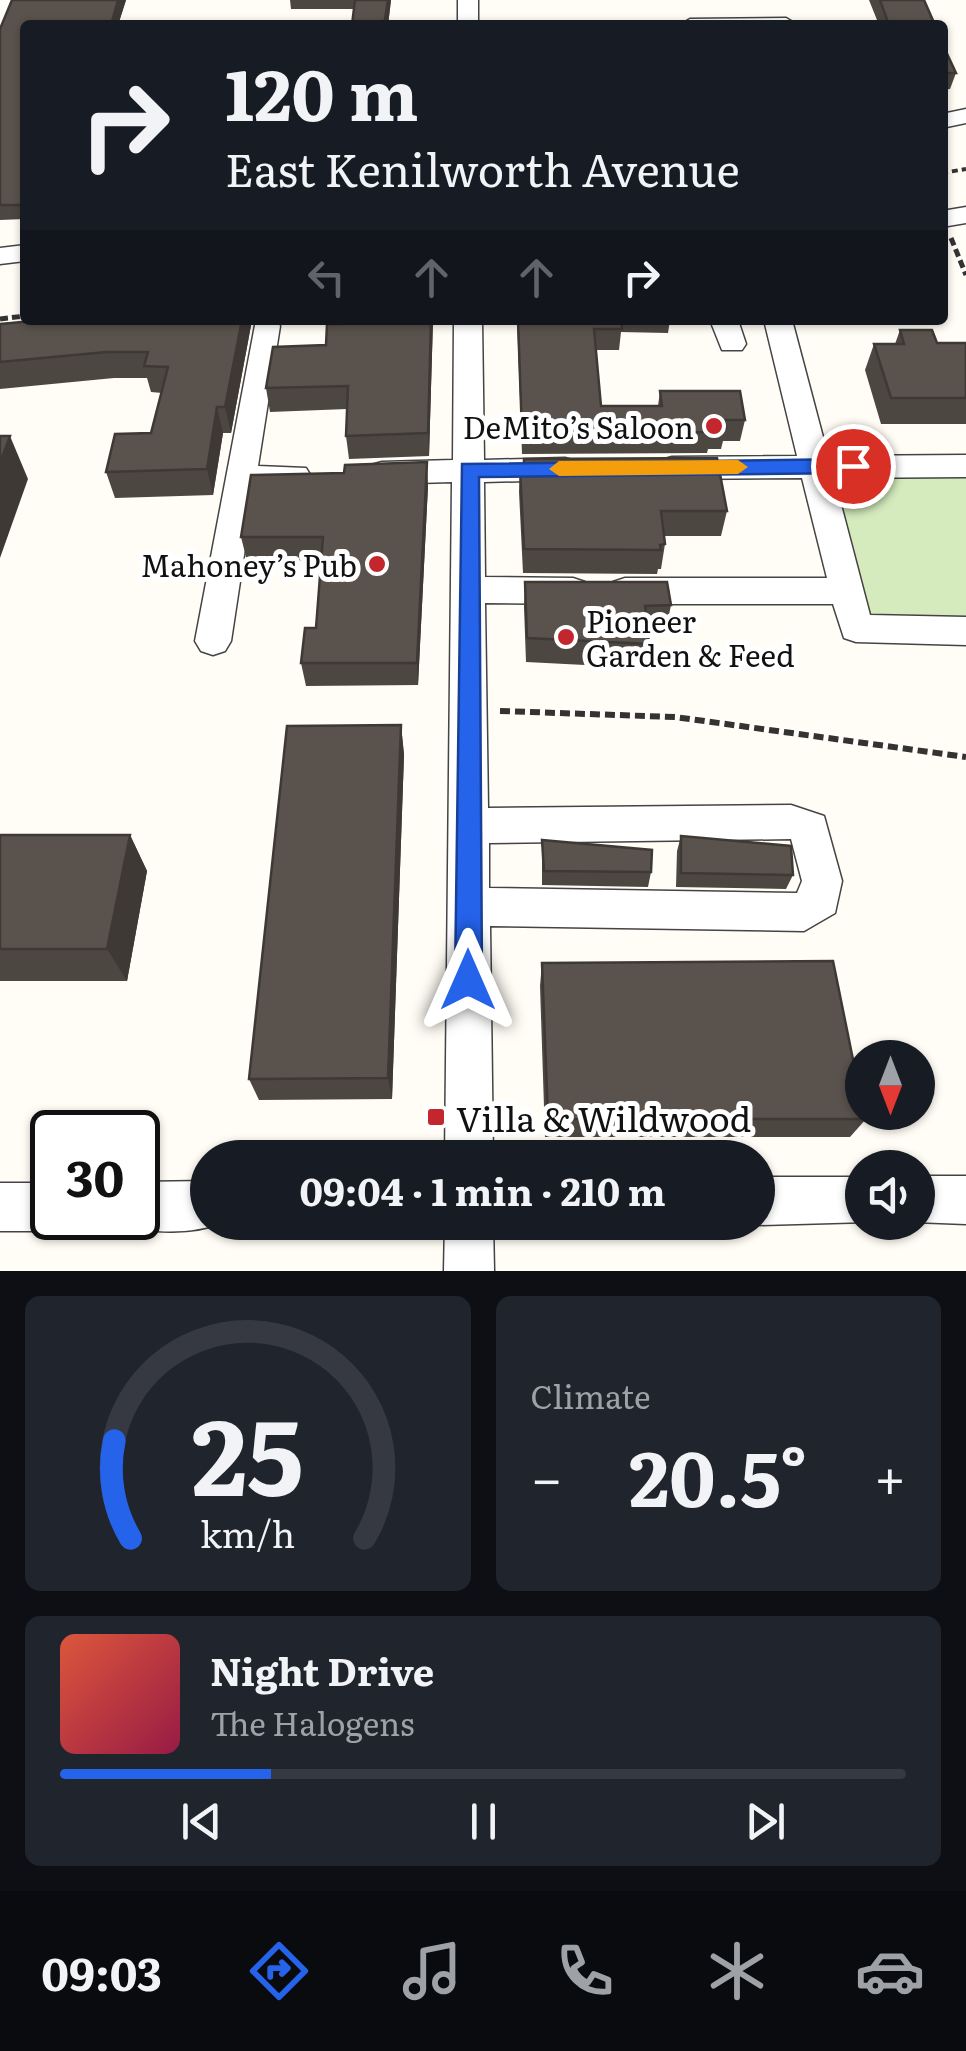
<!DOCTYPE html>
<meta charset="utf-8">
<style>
body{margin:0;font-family:Literata,serif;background:#20242c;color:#f1f3f6;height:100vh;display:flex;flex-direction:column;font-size:38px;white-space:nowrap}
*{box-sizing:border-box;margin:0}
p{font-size:32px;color:#9ea1a6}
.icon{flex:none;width:55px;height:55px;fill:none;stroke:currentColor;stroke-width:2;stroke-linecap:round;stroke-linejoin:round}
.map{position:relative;height:1271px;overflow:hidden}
.details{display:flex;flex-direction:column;gap:25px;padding:25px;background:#0d0f14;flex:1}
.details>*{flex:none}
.hud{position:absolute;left:20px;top:20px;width:928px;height:305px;border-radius:10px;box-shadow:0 2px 8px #0004;background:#171b24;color:#f1f3f6;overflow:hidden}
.needle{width:65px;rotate:180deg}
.tools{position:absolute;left:845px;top:1040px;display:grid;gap:20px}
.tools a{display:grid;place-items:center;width:90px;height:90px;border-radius:50%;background:#171b24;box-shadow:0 2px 8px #0004;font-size:50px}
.speed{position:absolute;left:30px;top:1110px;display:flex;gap:20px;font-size:50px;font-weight:700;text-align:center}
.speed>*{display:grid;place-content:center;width:130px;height:130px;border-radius:50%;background:#171b24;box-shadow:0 2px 8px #0004;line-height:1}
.speed .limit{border:5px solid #111;border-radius:15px;background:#fff;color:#111}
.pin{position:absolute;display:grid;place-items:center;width:85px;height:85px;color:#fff;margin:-42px;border:5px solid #fff;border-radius:50%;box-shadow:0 2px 10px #0007}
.me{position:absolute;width:110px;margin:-55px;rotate:0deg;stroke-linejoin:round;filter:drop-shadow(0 0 8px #0008)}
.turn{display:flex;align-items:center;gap:35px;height:210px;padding:0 40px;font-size:45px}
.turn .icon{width:130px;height:130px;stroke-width:2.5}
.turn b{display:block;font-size:70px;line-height:85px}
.lanes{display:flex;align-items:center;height:95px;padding:0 40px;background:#0003;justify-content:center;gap:50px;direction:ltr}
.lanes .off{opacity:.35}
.big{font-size:75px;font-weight:700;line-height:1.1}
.details .card{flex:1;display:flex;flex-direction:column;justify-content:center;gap:15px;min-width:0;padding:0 35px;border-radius:15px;background:#20242c}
.details .dial{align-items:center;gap:0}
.dial svg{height:260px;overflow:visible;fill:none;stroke:#363941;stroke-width:7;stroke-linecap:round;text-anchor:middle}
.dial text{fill:#f1f3f6;stroke:none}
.song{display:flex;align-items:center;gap:30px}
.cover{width:120px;height:120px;border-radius:15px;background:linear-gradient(135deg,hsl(10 70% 55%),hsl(340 70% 35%))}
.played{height:10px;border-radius:5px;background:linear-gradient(90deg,#2563eb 25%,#363941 25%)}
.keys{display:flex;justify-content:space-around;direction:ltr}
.heat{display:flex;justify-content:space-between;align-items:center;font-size:55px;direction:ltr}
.details .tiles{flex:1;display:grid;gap:25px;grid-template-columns:1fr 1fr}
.card:last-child{grid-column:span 2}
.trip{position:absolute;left:190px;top:1140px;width:585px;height:100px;border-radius:50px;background:#171b24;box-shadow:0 2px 8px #0004;font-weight:700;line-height:100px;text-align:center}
.tab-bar{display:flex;height:160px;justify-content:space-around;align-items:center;background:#090b0e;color:#9ea1a6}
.tab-bar .icon{width:70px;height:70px}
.tab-bar .active{color:#2563eb}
.tab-bar b{font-size:45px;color:#f1f3f6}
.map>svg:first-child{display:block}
</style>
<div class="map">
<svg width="966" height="1271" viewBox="0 0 966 1271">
<rect width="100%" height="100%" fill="#fffdf5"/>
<!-- green -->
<polygon fill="#d5ebbd" points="966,471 966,623 864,621 827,472"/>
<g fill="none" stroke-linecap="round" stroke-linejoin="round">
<!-- minor casing -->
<g stroke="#444" stroke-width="3">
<g id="minor">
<rect x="458" y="0" width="20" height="25"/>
<polygon points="786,18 796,24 680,25 690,19"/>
<polygon points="966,109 966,123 942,128 942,114"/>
<polygon points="966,207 966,223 942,227 942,211"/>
<polygon points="25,245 25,261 0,264 0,248"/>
<polygon points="256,320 276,320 280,326 258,466 306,468 311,476 306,484 254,489 231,641 225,651 213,655 201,651 195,641"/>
<path d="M 454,320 L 482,320 L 484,460 L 565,458 L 576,461 L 581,469 L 576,477 L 565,480 L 484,482 L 485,577 L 573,578 L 585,582 L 590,591 L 585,600 L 573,604 L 485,603 L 488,808 L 791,805 L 824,816 L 842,881 L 835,913 L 804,931 L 490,926 L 493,1158 L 445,1158 L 452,482 L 382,484 L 371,481 L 366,473 L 371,465 L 382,462 L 453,460 ZM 791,839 L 802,881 L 797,893 L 489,888 L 489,843 Z"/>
<polygon points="710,320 738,320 746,344 742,350 722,350"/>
<polygon points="764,320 792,320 828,456 966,455 966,477 834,478 870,615 966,617 966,645 856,642 844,638 833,604 625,604 613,600 608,591 613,582 625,578 827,578 802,478 672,479 661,476 656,468 661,460 672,457 797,456"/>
<polygon points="918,1176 966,1176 966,1224 914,1222"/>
<polygon points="758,1177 862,1177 862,1222 868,1222 758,1225 752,1222 758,1222"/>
<path d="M 208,1181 L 208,1222 L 224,1222 C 195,1234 150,1235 121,1223 L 119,1218 L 138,1218 L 138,1182 Z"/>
<polygon points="0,1183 52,1183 52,1218 72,1218 69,1224 52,1231 0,1231"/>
<polygon points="445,1222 493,1222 494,1271 444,1271"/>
</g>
</g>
<!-- path-far2 -->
<polyline stroke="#333" stroke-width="4" stroke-dasharray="6 4" stroke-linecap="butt" points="942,173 966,169"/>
<!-- path-far1 -->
<g stroke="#333" stroke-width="5" stroke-dasharray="8 4" stroke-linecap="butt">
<polyline points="951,238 966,275"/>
<polyline points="0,319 25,316"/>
</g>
<!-- path -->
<polyline stroke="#333" stroke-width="6" stroke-dasharray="10 5" stroke-linecap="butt" points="500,711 675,717 966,757"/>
<!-- minor -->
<use href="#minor" fill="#fff" fill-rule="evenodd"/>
</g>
<!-- wall -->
<g fill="#4d4742">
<polygon points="12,0 126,0 118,25 25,25 25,219 0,220 0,29"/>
<polygon points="290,0 391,0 388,25 352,25 354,9 291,9"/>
<polygon points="869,0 924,0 935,25 879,25"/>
<polygon points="942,43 956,73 950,89 942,90"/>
<polygon points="252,320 231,433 223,433 213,495 115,498 106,472 151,433 162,393 151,392 147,378 114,378 0,389 0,324"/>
<polygon points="433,320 429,456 349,459 346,436 347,409 270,412 266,388 326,345 342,324"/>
<polygon points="517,320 670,320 668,333 621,332 619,350 596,350 601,406 658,406 660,391 745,420 740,441 723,441 721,449 708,449 707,453 522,454"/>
<polygon points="900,330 937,343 966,343 966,424 881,424 865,370 874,344 895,344"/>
<polygon points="520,468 727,511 721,536 664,536 665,544 661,569 658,569 657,574 523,573 519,492"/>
<polygon points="428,486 418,685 306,686 301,663 316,628 321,560 247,561 241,537"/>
<polygon points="525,582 671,605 666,630 647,630 649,644 644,668 526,662 524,607"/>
<polygon points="401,725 404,755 392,1099 259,1100 249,1079"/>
<polygon points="0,835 130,835 147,871 127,981 0,981"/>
<polygon points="681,836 793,875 786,889 676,887 677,851"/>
<polygon points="542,840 651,872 648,887 542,885"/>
<polygon points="542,963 866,1119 850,1137 545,1137 540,986"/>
</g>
<!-- shaded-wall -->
<g fill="#3f3936">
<polygon points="118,0 126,0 118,25 111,25"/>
<polygon points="388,0 391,0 388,25 384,25"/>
<polygon points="242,320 252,320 231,433 225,407"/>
<polygon points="431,320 433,320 429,456 428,433"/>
<polygon points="217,407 223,433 213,495 207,469"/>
<polygon points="10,436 28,479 0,558 0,463"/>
<polygon points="427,462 428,486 418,685 417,663"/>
<polygon points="401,725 404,755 392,1099 388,1078"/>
<polygon points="130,835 147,871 127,981 107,949"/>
</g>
<!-- building -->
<g fill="#5a524d" stroke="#3f3936" stroke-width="2.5">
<polygon points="12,0 118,0 111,25 25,25 25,205 0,205 0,29"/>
<polygon points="355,0 388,0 384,25 352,25"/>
<polygon points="880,0 924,0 935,25 889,25"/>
<polygon points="942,43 956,73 942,73"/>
<polygon points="44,320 242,320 225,407 217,407 207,469 106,472 115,434 151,433 168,367 144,366 148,352 106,352 0,362 0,324"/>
<polygon points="342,320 431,320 428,433 346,436 348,386 266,388 273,347 326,345 327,324 342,324"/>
<polygon points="518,320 621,320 622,329 594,329 601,406 662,406 660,391 740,391 745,420 724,420 726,428 711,428 711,432 522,433"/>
<polygon points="900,330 932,330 937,343 966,343 966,398 891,398 874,344 904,344"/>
<polygon points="0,436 10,436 0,463"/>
<polygon points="717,458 727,511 661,511 665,544 660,545 661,550 524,549 520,468 524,468 524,459"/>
<polygon points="427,462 417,663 301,663 305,628 316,628 323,537 241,537 251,475 344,473 345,465"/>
<polygon points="525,582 667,582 671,605 645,606 649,644 527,638"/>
<polygon points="401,725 388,1078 249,1079 287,726"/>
<polygon points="0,835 130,835 107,949 0,949"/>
<polygon points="681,836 791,846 793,875 681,873"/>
<polygon points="542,840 652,850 651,872 544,871"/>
<polygon points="833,961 862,1104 862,1112 864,1112 866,1119 548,1119 542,963"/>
</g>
<!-- route -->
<polygon fill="#2563eb" stroke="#184099" stroke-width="2.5" points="853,459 863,466 853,473 479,477 482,980 478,989 468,993 459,989 455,980 462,464"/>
<!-- slow -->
<polygon fill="#f59e0b" points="738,460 748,467 738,474 559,476 549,469 559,461"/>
<!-- markers -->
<g fill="#c4262e" stroke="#fff" stroke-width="4">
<circle cx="714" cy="426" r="10"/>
<circle cx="377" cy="564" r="10"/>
<circle cx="566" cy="637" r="10"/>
<rect x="426" y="1107" width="20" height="20" rx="5"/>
</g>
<g text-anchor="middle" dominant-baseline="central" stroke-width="10" stroke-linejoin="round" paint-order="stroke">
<!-- poi labels -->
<g font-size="30" fill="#111" stroke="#fff" text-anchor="end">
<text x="694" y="426">DeMito’s Saloon</text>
<text x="357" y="564">Mahoney’s Pub</text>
<text x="586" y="620" text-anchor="start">Pioneer<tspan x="586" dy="34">Garden &amp; Feed</tspan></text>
</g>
<!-- near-poi labels -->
<g font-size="35" fill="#111" stroke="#fff" text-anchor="start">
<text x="456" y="1117">Villa &amp; Wildwood</text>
</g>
</g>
</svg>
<div class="tools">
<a><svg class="needle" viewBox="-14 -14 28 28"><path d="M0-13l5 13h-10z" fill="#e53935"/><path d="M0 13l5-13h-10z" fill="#9ea1a6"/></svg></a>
<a><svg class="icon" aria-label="sound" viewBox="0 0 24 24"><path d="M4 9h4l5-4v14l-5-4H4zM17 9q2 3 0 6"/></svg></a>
</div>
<div class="speed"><div class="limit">30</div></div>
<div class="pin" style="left:853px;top:466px;background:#d93025"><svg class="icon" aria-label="arrive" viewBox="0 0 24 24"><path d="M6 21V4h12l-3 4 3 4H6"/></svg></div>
<svg class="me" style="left:468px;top:980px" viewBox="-20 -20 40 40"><path d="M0-17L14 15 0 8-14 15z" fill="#2563eb" stroke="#fff" stroke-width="4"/></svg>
<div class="trip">09:04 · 1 min · 210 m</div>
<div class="hud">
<div class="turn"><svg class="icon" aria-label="right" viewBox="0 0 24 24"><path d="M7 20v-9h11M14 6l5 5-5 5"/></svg><div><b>120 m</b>East Kenilworth Avenue</div></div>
<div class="lanes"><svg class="icon off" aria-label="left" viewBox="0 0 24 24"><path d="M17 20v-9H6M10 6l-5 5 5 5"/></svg><svg class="icon off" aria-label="ahead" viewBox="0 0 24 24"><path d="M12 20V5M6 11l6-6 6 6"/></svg><svg class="icon off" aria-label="ahead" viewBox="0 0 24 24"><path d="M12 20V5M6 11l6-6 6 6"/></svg><svg class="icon" aria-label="right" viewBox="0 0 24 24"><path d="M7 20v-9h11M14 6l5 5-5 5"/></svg></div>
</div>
</div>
<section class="details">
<div class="tiles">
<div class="card dial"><svg viewBox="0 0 100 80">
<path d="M14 69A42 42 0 1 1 86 69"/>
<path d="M14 69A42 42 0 0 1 9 39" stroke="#2563eb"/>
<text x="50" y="56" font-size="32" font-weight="700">25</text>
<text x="50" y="72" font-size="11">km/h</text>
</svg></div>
<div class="card"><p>Climate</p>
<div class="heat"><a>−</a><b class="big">20.5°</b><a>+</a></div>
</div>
<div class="card">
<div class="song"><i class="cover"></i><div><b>Night Drive</b><p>The Halogens</p></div></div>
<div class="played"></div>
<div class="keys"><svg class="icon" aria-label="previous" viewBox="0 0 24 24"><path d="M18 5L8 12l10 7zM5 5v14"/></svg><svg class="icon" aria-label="pause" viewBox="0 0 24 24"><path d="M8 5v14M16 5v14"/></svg><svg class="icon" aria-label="next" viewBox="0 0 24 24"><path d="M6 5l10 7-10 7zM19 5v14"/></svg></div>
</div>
</div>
</section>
<nav class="tab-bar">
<b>09:03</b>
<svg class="icon active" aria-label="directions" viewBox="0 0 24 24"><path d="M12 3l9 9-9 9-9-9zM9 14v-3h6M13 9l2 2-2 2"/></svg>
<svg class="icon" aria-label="music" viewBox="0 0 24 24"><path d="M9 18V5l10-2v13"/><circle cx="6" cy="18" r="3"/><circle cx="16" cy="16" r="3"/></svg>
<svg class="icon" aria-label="phone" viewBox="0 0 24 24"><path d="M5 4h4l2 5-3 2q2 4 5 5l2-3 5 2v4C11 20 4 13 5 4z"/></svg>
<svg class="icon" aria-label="climate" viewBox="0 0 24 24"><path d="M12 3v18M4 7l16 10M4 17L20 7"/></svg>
<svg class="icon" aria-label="car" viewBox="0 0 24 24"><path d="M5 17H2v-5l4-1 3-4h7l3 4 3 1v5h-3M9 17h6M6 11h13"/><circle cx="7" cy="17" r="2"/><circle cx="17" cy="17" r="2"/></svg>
</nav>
